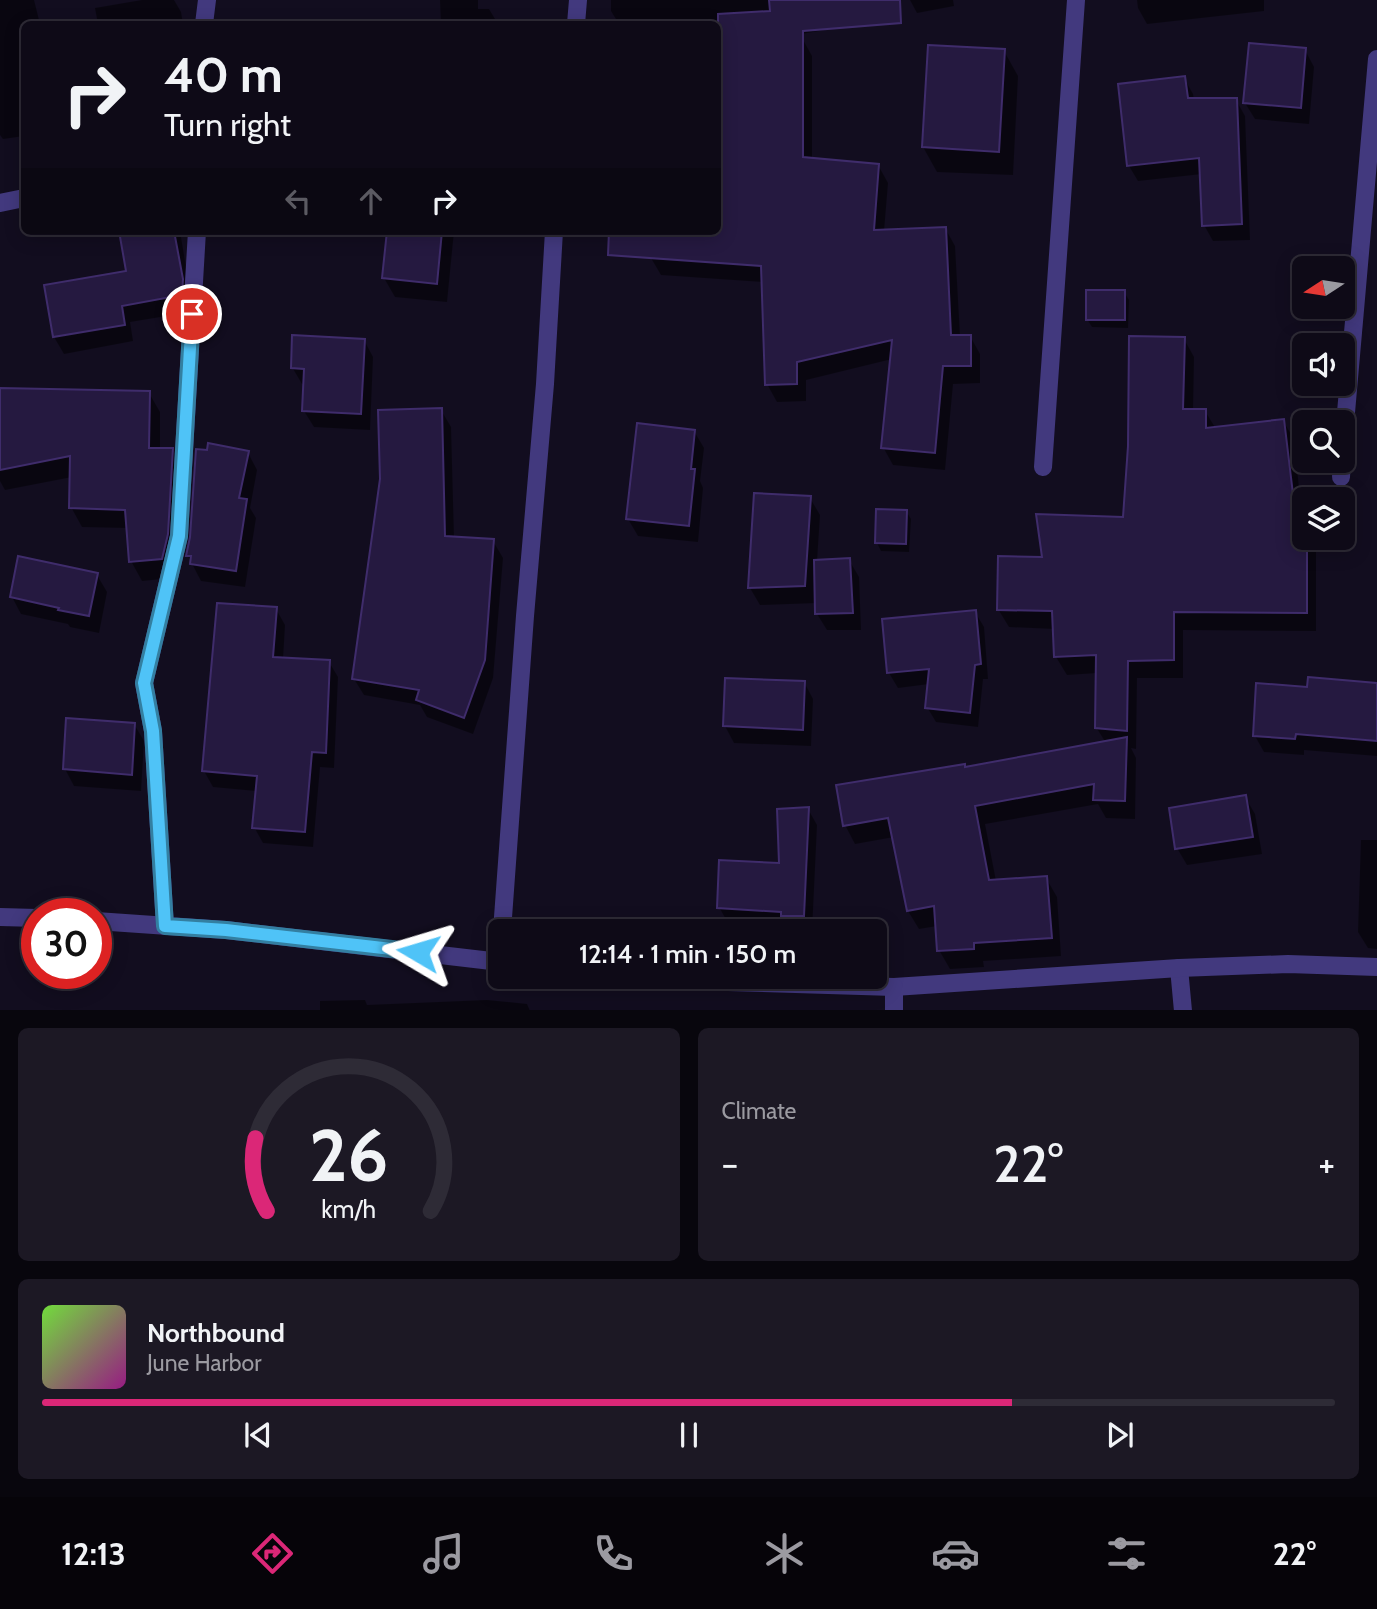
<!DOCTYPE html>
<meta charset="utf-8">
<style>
body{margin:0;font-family:Cabin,sans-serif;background:#1c1824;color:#f1f3f6;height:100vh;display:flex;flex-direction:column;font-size:26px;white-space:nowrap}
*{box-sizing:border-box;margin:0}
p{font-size:23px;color:#9b9aa1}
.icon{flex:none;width:38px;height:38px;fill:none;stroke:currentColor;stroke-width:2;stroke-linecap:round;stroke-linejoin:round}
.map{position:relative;height:1010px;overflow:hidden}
.side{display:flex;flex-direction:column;gap:18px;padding:18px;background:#08060d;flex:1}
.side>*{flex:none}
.hud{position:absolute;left:21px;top:21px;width:700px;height:214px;border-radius:10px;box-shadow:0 4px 18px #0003,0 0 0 2px #2e2b36;background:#0e0a17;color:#f1f3f6;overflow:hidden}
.needle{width:46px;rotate:258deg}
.tools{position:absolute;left:1292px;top:256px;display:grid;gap:14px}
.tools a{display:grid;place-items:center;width:63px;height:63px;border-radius:10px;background:#0e0a17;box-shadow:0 4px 18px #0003,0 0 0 2px #2e2b36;font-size:35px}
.speed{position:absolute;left:21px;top:898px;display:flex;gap:14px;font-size:35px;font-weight:700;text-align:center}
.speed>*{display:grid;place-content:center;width:91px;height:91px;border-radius:50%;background:#0e0a17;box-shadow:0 4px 18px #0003,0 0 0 2px #2e2b36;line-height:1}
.speed .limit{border:10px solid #d22;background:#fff;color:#111}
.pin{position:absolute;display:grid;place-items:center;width:60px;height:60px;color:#fff;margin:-30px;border:4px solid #fff;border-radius:50%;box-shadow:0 2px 7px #0007}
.me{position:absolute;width:77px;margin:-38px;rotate:277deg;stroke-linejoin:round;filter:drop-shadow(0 0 5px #0008)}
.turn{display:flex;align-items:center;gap:24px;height:147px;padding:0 28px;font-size:32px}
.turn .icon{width:91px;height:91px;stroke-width:2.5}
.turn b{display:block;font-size:49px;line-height:60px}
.lanes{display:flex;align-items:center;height:66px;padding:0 28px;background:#0003;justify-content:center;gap:35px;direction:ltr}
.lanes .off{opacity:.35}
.big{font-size:52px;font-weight:600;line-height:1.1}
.side .widget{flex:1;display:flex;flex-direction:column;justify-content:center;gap:10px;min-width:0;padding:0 24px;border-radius:10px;background:#1c1824}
.side .dial{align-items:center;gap:0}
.dial svg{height:182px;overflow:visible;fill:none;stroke:#2e2b36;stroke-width:7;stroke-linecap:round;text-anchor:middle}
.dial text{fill:#f1f3f6;stroke:none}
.song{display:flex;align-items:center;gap:21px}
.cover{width:84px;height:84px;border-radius:10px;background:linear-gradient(135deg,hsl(100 70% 55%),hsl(310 70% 35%))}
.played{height:7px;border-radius:4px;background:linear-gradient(90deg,#db2777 75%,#2e2b36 75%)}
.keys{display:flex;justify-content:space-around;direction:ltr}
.heat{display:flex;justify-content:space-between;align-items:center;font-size:38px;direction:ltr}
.side .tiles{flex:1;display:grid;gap:18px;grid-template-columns:1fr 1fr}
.widget:last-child{grid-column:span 2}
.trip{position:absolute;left:488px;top:919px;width:399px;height:70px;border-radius:10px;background:#0e0a17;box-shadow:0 4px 18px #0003,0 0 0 2px #2e2b36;font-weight:600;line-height:70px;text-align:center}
.tab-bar{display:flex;height:112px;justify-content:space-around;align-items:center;background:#060409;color:#9b9aa1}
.tab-bar .icon{width:49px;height:49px}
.tab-bar .selected{color:#db2777}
.tab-bar b{font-size:32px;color:#f1f3f6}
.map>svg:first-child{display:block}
</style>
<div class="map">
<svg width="1377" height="1011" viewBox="0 0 1377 1011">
<rect width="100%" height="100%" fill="#120d1f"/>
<!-- shadow -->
<g fill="#0007">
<polygon points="0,0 34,0 40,24 24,24 24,136 3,139 0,135"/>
<polygon points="142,0 174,0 181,12 183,24 98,24 95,8"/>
<polygon points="440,0 478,0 478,9 489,9 498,24 441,24"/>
<polygon points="611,0 851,0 853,25 790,36 802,38 812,56 812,159 878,165 888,183 884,231 945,228 955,246 960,336 970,336 980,354 980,383 953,384 945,470 893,465 883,447 892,359 806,380 806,401 777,402 767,384 763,282 661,275 651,258 640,231 718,231 718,24 619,24 611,11"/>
<polygon points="910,0 953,0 954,6 917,13"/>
<polygon points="1137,0 1264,0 1264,11 1147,24 1138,8"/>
<polygon points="1305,50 1314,67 1309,124 1255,119 1245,103"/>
<polygon points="1004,51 1018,76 1013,175 937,172 923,147"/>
<polygon points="1184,78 1193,94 1194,100 1236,100 1245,116 1250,240 1213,241 1204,225 1202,174 1138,181 1129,166"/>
<polygon points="121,231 180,231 191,298 191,312 130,322 133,341 64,354 54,337 128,272"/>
<polygon points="389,231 454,231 447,302 395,297 384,278"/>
<polygon points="1124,292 1129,300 1128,328 1092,327 1087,319"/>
<polygon points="1184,339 1194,357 1193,411 1205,411 1216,429 1283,421 1294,439 1304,537 1316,537 1316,631 1183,630 1183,678 1137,678 1136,749 1131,748 1136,758 1135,819 1106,818 1098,804 985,824 996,881 1046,878 1057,897 1061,956 983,961 984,967 950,969 939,950 937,926 919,929 908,911 894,837 855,844 845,825 965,768 1106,743 1096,727 1097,673 1067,675 1056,657 1055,629 1009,627 998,609 1044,559 1125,519"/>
<polygon points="364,340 373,357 370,430 314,427 304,411 305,385 302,384 292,367"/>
<polygon points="0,389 149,393 160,412 160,450 172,450 183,470 172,578 142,581 131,561 128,528 82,527 71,507 72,477 5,490 0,481"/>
<polygon points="441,410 451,427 454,538 493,541 503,558 493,678 473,734 427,717 420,705 364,695 354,679"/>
<polygon points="694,431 704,448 700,481 703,488 698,542 638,536 628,519"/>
<polygon points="209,451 248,453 257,470 250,508 256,518 245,587 201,581 188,556"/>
<polygon points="755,495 810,498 820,515 817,561 849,560 859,577 861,630 827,630 817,614 817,603 760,605 750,588"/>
<polygon points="906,511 911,519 909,552 881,551 877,543"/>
<polygon points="97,575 107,592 99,633 70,627 68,624 21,614 12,597"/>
<polygon points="276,609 285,625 283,659 329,662 338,677 334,768 320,767 313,847 263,843 254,827 257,791 213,787 204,771"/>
<polygon points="975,612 984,627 988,679 983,679 978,727 936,722 927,707 929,684 898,688 889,673 884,621"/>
<polygon points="804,682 813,699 811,746 734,743 725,726"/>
<polygon points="1377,684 1377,756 1304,750 1304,755 1264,752 1255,736 1309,689"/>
<polygon points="134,724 144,741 141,791 74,786 65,769"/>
<polygon points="1245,797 1255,814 1262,854 1187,865 1177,848"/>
<polygon points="808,809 817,825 812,931 792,931 789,927 728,923 719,907 781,865"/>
<polygon points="1361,840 1377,840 1377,949 1368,948 1358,932"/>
<polygon points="365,1000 367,1005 487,1000 527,1004 530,1011 320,1011 320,1001"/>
</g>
<!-- building -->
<g fill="#251940" stroke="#3f2c6b" stroke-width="2">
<polygon points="769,0 900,0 901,23 803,31 803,157 879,164 874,230 946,227 951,335 971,335 971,366 943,366 935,453 881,448 892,340 797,362 797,384 765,385 761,266 608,255 609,231 718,231 718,14 770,11"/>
<polygon points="1249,43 1306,48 1301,108 1243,103"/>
<polygon points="928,45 1005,49 999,152 922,147"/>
<polygon points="1185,76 1188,98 1237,98 1242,224 1202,226 1199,158 1127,166 1118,84"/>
<polygon points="119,231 174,231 183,279 182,295 122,306 125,325 53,337 44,285 126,271"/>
<polygon points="387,231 442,231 437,284 382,278"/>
<rect x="1086" y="290" width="39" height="30"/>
<polygon points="292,335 365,339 361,414 302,411 304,369 291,368"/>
<polygon points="1129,336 1185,337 1183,409 1206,409 1206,428 1284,419 1295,511 1304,511 1304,537 1307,537 1307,613 1174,612 1174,660 1128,661 1127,731 1095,728 1096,655 1054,657 1052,611 997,610 998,556 1042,557 1036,514 1123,517 1128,446"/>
<polygon points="0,388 150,391 149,448 173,448 168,534 162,559 129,562 125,510 69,508 70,456 0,470"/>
<polygon points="442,408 445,536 494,539 485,660 464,718 416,700 419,690 352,679 380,479 378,410"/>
<polygon points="637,423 695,430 691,469 695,469 689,526 626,519"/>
<polygon points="208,443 249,451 239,498 247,499 236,571 190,564 191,556 186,556 190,537 196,449 207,450"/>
<polygon points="754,493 811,496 805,586 748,588"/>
<polygon points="876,509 907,510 906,544 875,543"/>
<polygon points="18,556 98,573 89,616 58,610 59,608 10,597"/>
<polygon points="850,558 853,613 815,614 814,560"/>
<polygon points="217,603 277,607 273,657 330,660 326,753 312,752 305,832 252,828 257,776 202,771"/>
<polygon points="976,610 981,664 975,665 970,713 925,708 929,669 887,673 882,619"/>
<polygon points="1308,677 1377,683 1377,741 1296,734 1295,739 1253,736 1256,683 1307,687"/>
<polygon points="725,678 805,681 803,730 723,726"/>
<polygon points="66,718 135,723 132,775 63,769"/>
<polygon points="1127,737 1125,801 1093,800 1094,784 975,806 989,880 1047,876 1052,938 974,943 974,949 937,951 934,906 907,911 888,818 843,826 836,785 965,764 965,767"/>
<polygon points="1246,795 1253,837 1175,849 1169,808"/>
<polygon points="809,807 804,916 781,916 781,912 717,908 719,860 779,863 777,809"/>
</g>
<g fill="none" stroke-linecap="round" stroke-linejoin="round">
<!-- minor -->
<g stroke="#42397e" stroke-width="18">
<polyline points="204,24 207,0"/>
<polyline points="576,24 578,0"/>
<polyline points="0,203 24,198"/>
<polyline points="1342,458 1377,59"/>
<polyline points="1043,467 1076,0"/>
<polyline points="1341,477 1342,460"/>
<polyline points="0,917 37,918"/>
<polyline points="96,921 226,930 500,962"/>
<polyline points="165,926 153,731 144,683 179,536 197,231"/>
<polyline points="502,931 525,616 545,384 554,231"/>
<polyline points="1179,968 1183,1011"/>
<polyline points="672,976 728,982 894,987 1179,968 1288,964 1377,967"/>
<polyline points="894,987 894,1011"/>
</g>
</g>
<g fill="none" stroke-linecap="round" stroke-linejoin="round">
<!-- route casing -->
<g stroke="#337fa1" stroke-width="18">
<polyline id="route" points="192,314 179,536 144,683 153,731 165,926 226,930 418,952"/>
</g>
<!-- route -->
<use href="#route" stroke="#4fc3f7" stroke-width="12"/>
</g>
</svg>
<div class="tools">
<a><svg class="needle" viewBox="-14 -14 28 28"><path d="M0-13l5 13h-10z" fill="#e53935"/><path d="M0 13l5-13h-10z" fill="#9b9aa1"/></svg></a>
<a><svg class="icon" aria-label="sound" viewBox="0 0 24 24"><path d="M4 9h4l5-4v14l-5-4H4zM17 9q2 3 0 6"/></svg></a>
<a><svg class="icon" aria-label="search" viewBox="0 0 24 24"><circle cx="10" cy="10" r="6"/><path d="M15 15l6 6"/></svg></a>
<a><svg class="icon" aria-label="layers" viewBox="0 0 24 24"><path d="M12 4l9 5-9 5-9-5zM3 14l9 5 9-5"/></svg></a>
</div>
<div class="speed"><div class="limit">30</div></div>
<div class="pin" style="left:192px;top:314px;background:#d93025"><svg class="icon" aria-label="arrive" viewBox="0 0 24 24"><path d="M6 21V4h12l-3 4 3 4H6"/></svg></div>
<svg class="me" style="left:418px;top:952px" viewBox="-20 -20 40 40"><path d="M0-17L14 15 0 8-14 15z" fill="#4fc3f7" stroke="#fff" stroke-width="4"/></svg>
<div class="trip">12:14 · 1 min · 150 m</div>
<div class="hud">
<div class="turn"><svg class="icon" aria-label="right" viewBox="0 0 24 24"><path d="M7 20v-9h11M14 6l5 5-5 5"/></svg><div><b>40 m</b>Turn right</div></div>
<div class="lanes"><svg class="icon off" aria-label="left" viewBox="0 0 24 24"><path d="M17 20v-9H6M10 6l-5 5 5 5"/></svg><svg class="icon off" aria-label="ahead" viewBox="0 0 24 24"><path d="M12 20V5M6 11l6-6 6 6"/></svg><svg class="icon" aria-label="right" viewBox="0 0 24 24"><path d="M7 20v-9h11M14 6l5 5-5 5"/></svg></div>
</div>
</div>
<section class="side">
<div class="tiles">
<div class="widget dial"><svg viewBox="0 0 100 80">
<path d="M14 69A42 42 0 1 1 86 69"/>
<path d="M14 69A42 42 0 0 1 9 37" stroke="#db2777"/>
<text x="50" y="56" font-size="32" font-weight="700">26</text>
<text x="50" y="72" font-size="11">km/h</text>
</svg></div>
<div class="widget"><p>Climate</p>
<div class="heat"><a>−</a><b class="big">22°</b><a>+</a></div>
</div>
<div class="widget">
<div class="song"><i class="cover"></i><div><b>Northbound</b><p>June Harbor</p></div></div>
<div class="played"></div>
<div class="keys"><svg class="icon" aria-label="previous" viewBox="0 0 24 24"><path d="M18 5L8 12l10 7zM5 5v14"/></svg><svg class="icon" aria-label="pause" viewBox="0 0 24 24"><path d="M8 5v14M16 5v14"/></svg><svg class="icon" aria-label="next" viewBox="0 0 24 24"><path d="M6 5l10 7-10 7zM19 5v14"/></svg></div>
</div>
</div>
</section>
<nav class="tab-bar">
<b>12:13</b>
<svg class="icon selected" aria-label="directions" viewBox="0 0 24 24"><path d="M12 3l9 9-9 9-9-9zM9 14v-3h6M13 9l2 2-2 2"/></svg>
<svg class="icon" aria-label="music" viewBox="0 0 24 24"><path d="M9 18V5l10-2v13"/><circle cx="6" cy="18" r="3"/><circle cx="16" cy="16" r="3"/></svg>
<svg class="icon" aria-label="phone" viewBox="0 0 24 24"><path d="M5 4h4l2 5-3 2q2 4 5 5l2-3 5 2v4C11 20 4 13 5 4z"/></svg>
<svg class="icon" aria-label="climate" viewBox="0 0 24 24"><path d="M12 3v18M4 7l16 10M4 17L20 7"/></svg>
<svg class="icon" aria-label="car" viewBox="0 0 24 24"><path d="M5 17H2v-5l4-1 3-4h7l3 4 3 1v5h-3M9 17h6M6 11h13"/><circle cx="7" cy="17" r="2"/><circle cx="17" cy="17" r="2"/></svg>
<svg class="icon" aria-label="filters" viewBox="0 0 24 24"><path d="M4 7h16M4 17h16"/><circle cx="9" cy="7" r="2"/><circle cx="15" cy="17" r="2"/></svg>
<b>22°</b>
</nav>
